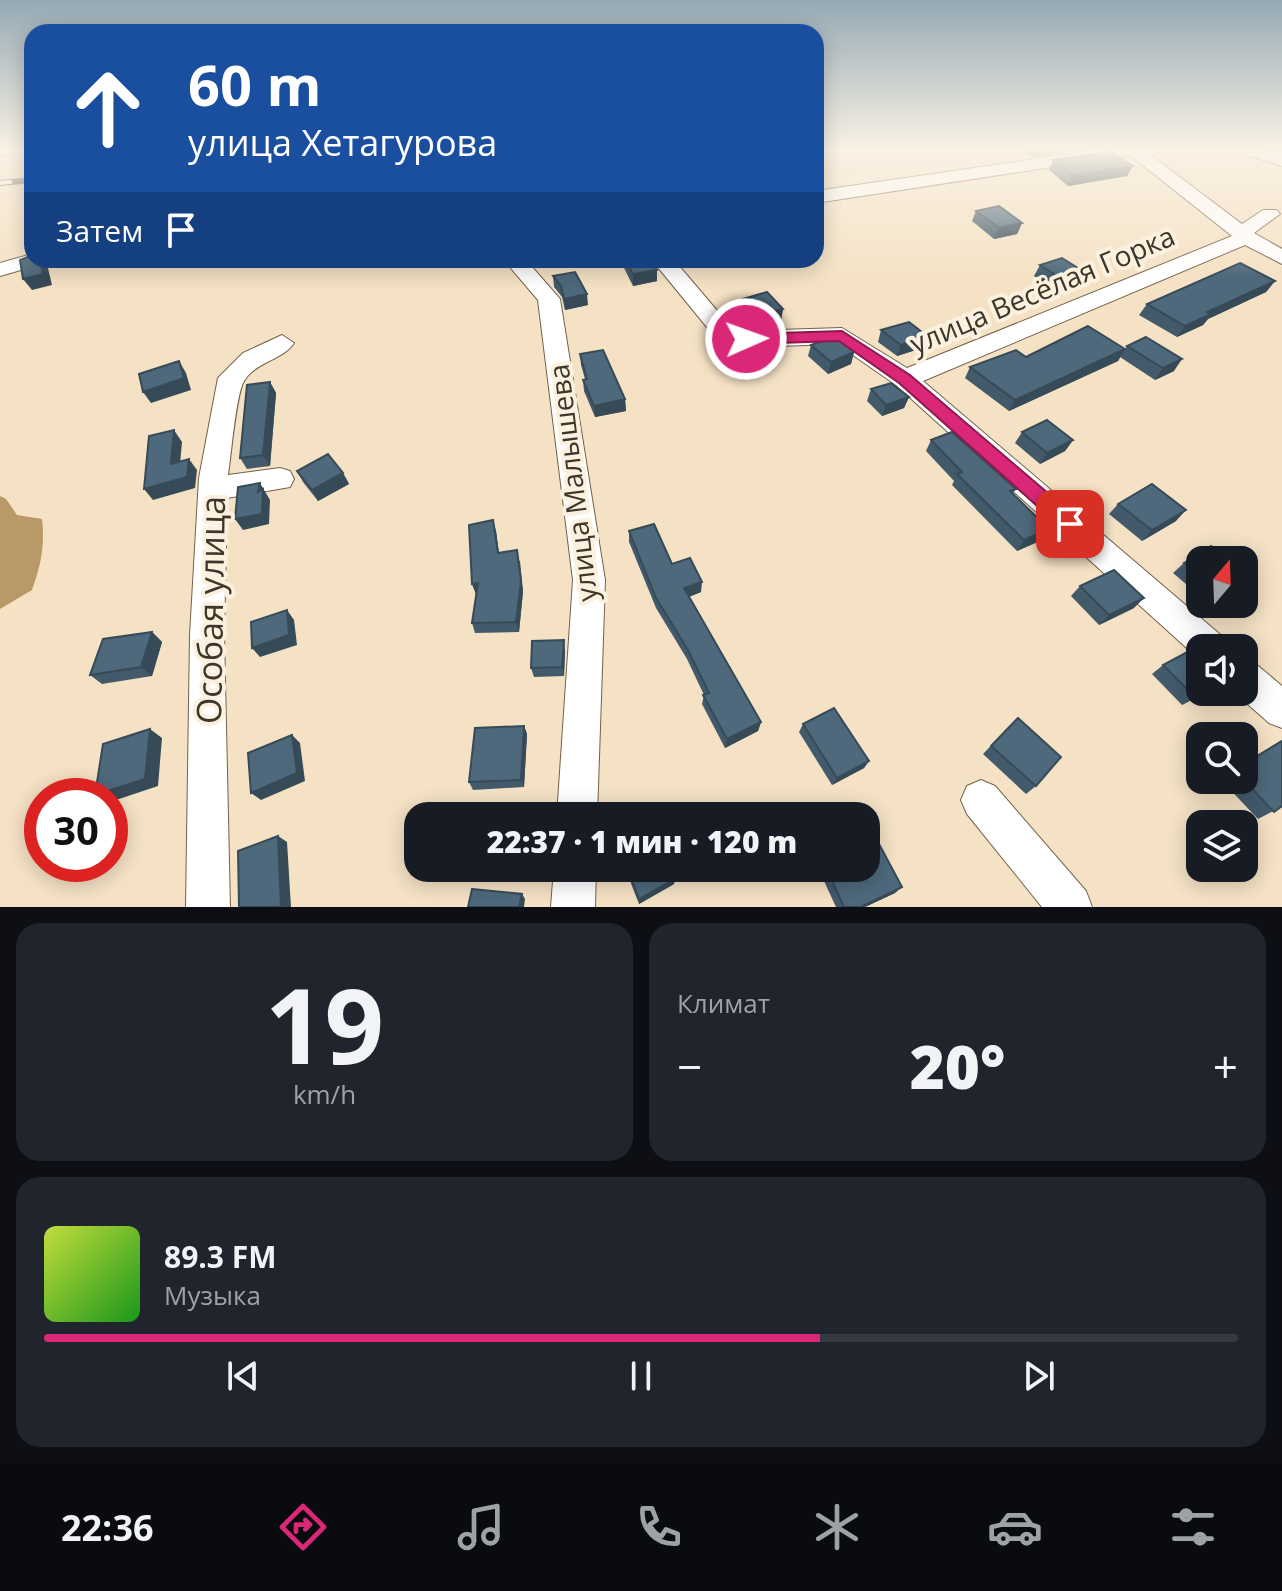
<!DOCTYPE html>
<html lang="ru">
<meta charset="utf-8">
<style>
body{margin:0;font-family:"Open Sans",sans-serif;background:#20242c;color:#f1f3f6;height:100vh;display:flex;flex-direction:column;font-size:30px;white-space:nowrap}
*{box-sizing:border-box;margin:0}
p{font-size:26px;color:#9ea1a6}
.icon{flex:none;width:44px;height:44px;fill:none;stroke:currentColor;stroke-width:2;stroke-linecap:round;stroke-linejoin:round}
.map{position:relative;height:907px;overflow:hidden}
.panel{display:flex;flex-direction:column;gap:16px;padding:16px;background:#0d0f14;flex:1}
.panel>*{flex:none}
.banner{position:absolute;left:24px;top:24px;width:800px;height:244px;border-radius:24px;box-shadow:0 4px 20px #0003;background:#1a4fa0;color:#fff;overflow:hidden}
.needle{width:52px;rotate:19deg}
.tools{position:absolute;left:1186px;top:546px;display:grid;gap:16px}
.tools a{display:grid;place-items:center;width:72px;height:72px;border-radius:16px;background:#171b24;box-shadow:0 4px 20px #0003;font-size:40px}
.speed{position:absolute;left:24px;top:778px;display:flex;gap:16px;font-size:40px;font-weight:700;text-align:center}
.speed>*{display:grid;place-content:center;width:104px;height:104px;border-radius:50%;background:#171b24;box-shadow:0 4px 20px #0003;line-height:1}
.speed .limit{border:12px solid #d22;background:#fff;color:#111}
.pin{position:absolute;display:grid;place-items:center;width:68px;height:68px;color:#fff;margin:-34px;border-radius:16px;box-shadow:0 4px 12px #0006}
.me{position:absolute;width:88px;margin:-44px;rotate:88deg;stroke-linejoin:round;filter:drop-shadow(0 0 6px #0008)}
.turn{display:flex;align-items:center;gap:28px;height:168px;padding:0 32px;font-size:36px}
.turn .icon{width:104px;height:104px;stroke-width:2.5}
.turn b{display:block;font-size:56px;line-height:68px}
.then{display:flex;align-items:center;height:76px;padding:0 32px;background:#0003;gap:16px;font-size:30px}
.big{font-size:60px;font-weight:800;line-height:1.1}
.panel .card{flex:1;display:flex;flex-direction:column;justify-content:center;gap:12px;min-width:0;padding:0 28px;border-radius:24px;background:#20242c}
.panel .dial{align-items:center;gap:0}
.dial b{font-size:104px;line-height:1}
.song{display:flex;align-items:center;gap:24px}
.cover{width:96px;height:96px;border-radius:12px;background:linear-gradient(135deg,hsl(70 70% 55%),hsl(120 70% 35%))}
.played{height:8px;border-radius:4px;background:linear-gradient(90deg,#db2777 65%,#363941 65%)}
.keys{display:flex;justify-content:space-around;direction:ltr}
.heat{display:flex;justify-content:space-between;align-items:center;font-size:44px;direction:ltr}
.panel .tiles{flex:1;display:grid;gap:16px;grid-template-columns:1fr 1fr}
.card:last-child{grid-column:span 2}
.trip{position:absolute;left:404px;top:802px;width:476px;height:80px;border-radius:24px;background:#171b24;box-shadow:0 4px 20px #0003;font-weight:800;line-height:80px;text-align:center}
.tabs{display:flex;height:128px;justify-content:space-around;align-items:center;background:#090b0e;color:#9ea1a6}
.tabs .icon{width:56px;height:56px}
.tabs .current{color:#db2777}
.tabs b{font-size:36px;color:#f1f3f6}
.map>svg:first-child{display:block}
</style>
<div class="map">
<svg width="1282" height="907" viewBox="0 0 1282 907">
<rect width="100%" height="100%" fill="#f5e2c5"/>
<!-- built -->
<polygon fill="#efd8b4" points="816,150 1019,150 1025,155 816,178"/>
<!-- water -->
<path fill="#b89967" d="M 0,496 L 6,499 L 17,515 L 42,519 C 45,545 41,565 32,590 L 0,609 Z"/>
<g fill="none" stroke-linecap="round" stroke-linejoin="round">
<!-- minor casing -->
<g stroke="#736248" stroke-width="2">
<g id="minor">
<polygon points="0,150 19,150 0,156"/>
<polygon points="1097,150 1144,150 1242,224 1263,210 1277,210 1280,214 1254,233 1282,249 1282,264 1245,245 923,381 1223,637 1228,648 1200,648 1200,660 896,385 837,344 746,347 715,337 652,260 674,260 731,327 747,331 842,328 907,368 1232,236 1130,155 816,203 816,191"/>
<polygon points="32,254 32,260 46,260 42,264 0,276 0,263"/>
<polygon points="504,260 526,260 560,299 605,580 597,816 557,816 573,580 538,300"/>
<path d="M 282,335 L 294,343 C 283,360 255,362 244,381 C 236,394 231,456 228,475 L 280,468 L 290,471 L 294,479 L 290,487 L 227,498 L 224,635 L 230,907 L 186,907 L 190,635 L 199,478 L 218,378 L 243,353 Z"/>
<polygon points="1244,660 1257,665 1282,686 1282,728 1269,723 1234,692 1244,692"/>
<polygon points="981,780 995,786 1086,891 1092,907 1042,907 967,814 961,800 967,786"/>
<polygon points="554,868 596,868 595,907 551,907"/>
</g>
</g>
<!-- major casing -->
<g stroke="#736248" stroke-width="2">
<polygon id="major" points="1244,150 1282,152 1282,166 1247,155"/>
</g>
<!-- minor -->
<use href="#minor" fill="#fff" fill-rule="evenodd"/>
<!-- major -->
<use href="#major" fill="#fff" fill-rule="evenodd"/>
<!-- rail casing -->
<g stroke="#655b4d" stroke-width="6">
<polyline id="rail" points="0,183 32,180"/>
</g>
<!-- rail -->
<use href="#rail" stroke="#fcf1df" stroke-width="4" stroke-dasharray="12" stroke-linecap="butt"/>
</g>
<!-- wall -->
<g fill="#435a6b">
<polygon points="1022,150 1079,150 1031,157"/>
<polygon points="1053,160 1133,166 1127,176 1068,186 1049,170"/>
<polygon points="976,211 1022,223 1017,234 994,239 972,221"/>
<polygon points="623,260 651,260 657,270 657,281 633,286 623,266"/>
<polygon points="1040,265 1075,281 1053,288 1034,276"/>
<polygon points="553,276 588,305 565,310 562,297 554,287"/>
<polygon points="1275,281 1266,292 1208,319 1203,325 1177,337 1139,315 1147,304"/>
<polygon points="743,299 783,309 781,320 757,327 742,310"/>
<polygon points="881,330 927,336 922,348 897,356 878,342"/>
<polygon points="811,345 854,352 851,364 828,374 808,356"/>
<polygon points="1127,346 1174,371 1155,380 1120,357 1118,361 1009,411 965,378 970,367 1026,357 1125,349"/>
<polygon points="580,354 625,399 626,411 595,417 584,391 583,380 585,379 581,365"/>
<polygon points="270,382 276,393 270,466 247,469 240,458"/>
<polygon points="871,389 909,397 904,408 882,416 867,401"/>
<polygon points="1022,432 1073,440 1065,451 1040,464 1015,443"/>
<polygon points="931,440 1016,489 1013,493 1042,540 1017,551 952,485 954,481 926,451"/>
<polygon points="297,471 343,473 349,484 318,501 303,482"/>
<polygon points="1118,504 1176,521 1142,541 1109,514"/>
<polygon points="496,531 499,553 520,561 523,591 519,632 475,633 472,623 476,594 472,584"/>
<polygon points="629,531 672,564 701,592 689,597 761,722 758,731 725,748 702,704 704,695 687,659 656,608 629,542"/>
<polygon points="1200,560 1200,596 1173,573 1184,563"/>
<polygon points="1080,586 1134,608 1099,625 1071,596"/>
<polygon points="152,632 162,642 152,676 102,684 90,675"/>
<polygon points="565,650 564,676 534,677 531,668"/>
<polygon points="1163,665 1200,692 1206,692 1182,705 1152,674"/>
<polygon points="803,724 869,761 864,768 832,785 799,732"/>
<polygon points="524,726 527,734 524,787 473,790 469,782"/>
<polygon points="1009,727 1036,786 1026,794 983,754"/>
<polygon points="1282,740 1282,808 1281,807 1258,819 1221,780 1244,780 1244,763"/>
<polygon points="625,868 671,868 675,879 674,884 639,904"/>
<polygon points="818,868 866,868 895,893 865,907 836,907"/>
</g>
<!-- shaded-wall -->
<g fill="#374a57">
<polygon points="1046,150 1079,150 1031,157 1033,152"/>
<polygon points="1133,166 1127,176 1068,186 1073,175"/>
<polygon points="1022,223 1017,234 994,239 999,228"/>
<polygon points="40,260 44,260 47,264 52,285 32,290 23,279"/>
<polygon points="657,270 657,281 633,286 633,274"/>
<polygon points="1081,270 1075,281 1053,288 1059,277"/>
<polygon points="1275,281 1266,292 1208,319 1203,325 1177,337 1185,326 1207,312"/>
<polygon points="587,294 588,305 565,310 564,299"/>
<polygon points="783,309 781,320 757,327 759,316"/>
<polygon points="927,336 922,348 897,356 901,345"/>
<polygon points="1125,349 1118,361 1009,411 1015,400"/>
<polygon points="854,352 851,364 828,374 831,362"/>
<polygon points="1182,359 1174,371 1155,380 1163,368"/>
<polygon points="179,361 186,373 191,390 151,403 143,392"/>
<polygon points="270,382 276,393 270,466 263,455"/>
<polygon points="909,397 904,408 882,416 886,405"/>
<polygon points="625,399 626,411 595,417 594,406"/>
<polygon points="174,430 182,442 179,475 171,464"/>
<polygon points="1073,440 1065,451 1040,464 1047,453"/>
<polygon points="189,459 197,470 195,488 153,500 144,489"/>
<polygon points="343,473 349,484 318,501 312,490"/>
<polygon points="260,483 270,500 269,524 243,530 235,519 258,492"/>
<polygon points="1186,510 1176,521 1142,541 1152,530"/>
<polygon points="493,520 496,531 500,564 498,553"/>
<polygon points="1049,529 1042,540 1017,551 1024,540"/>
<polygon points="517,550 523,591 519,632 516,622"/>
<polygon points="702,582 701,592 683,599 684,588"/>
<polygon points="478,583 476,594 472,584"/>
<polygon points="1144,598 1134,608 1099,625 1109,615"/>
<polygon points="287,610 294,620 297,645 260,657 252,648"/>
<polygon points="152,632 162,642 152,676 141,667"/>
<polygon points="564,640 565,650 564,676 562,667"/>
<polygon points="1202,692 1206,692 1182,705 1194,696"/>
<polygon points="761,722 758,731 725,748 727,739"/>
<polygon points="524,726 527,734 524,787 521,780"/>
<polygon points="150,729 162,738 158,786 110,802 110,796 95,795"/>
<polygon points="292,735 300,743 305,781 261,800 251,793"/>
<polygon points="869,761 864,768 832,785 837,778"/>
<polygon points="278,836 287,842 291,907 281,907"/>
<polygon points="675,879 674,884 639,904 639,899"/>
<polygon points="902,887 895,893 865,907 861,907"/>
<polygon points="522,894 525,899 524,907 519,907"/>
</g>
<!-- building -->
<g fill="#4e697c" stroke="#374a57" stroke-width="2">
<polygon points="1110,152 1133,166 1073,175 1053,160"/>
<polygon points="999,206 1022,223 999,228 976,211"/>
<polygon points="32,228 32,246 27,246 27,242"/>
<polygon points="32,255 32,260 40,260 43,274 23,279 20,260"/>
<polygon points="1062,258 1081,270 1059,277 1040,265"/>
<polygon points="625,260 651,260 657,270 633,274"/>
<polygon points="1240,263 1275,281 1207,312 1211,314 1185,326 1147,304"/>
<polygon points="575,272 587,294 564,299 561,286 553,276"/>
<polygon points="767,292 783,309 759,316 743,299"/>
<polygon points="909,322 927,336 901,345 881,330"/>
<polygon points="1088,326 1125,349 1015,400 970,367 1016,350 1026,357"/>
<polygon points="834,336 854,352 831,362 811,345"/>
<polygon points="1146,337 1182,359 1163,368 1127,346"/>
<polygon points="603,350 625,399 594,406 583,380 587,379 580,354"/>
<polygon points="179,361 184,378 143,392 139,374"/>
<polygon points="270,382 263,455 240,458 247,385"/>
<polygon points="891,383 909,397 886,405 871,389"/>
<polygon points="1047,420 1073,440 1047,453 1022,432"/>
<polygon points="174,430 171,464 189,459 187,477 144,489 149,436"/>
<polygon points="952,432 1016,489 1010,491 1049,529 1024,540 957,474 962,472 931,440"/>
<polygon points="328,454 343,473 312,490 297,471"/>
<polygon points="260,483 258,492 263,489 262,514 235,519 238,487"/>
<polygon points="1152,484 1186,510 1152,530 1118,504"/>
<polygon points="493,520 498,553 517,550 521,581 516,622 472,623 478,583 472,584 469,525"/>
<polygon points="654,524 672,564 690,558 702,582 684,588 761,722 727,739 703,695 709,693 688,650 656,598 629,531"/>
<polygon points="1211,546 1230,560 1200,560 1200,576 1184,563"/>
<polygon points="1114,570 1144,598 1109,615 1080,586"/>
<polygon points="287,610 289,635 252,648 251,622"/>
<polygon points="152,632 141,667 90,675 103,639"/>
<polygon points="564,640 562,667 531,668 532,641"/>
<polygon points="1195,648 1200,653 1200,692 1202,692 1194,696 1163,665"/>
<polygon points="834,708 869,761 837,778 803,724"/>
<polygon points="1018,718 1061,757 1036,786 991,746"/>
<polygon points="524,726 521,780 469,782 475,728"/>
<polygon points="150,729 145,779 95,795 103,744"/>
<polygon points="292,735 297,773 251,793 248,753"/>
<polygon points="1282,741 1282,806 1274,812 1244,780 1244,764"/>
<polygon points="871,829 902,887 861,907 844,907 826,868 866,868 866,831"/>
<polygon points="278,836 281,907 239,907 238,851"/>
<polygon points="627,868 671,868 675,879 639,899"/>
<polygon points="472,889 522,894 519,907 468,907"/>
</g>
<!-- sky -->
<linearGradient id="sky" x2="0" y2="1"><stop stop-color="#95a9b4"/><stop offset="0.54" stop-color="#faf2e5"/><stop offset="1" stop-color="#faf2e5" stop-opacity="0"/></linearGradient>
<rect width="1282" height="277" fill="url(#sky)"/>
<!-- route -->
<polygon fill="#db2777" stroke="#8e194d" stroke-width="2" points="842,331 910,375 1077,518 1080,524 1077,529 1063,529 899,383 839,341 746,344 738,339 746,334"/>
<g text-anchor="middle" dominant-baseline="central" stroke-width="8" stroke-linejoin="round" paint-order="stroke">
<!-- street labels -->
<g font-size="28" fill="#3d362b" stroke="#fcf1df">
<text transform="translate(1042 289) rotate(-23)">улица Весёлая Горка</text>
<text transform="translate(572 483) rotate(-97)">улица Малышева</text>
</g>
<!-- near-street labels -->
<g font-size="34" fill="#3d362b" stroke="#fcf1df">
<text transform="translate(210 610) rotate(-89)">Особая улица</text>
</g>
</g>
</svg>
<div class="tools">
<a><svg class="needle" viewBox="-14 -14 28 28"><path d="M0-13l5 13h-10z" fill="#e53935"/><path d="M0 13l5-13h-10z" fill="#9ea1a6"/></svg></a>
<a><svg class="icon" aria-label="sound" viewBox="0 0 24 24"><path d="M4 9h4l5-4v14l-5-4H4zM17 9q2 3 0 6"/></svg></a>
<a><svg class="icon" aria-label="search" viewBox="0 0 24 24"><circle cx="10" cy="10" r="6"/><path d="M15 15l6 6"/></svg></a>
<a><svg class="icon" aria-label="layers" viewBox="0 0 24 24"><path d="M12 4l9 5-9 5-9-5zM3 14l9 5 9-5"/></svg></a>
</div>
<div class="speed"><div class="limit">30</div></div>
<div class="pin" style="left:1070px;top:524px;background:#d93025"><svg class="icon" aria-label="arrive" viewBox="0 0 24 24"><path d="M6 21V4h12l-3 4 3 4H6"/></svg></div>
<svg class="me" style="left:746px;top:339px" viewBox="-20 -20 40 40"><circle r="17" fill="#db2777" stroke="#fff" stroke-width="3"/><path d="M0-11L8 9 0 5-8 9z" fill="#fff"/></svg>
<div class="trip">22:37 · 1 мин · 120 m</div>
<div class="banner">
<div class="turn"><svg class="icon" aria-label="ahead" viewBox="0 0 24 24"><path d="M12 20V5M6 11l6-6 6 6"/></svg><div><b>60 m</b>улица Хетагурова</div></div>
<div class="then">Затем<svg class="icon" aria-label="arrive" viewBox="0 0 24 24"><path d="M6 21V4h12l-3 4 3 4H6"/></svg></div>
</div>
</div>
<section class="panel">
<div class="tiles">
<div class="card dial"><b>19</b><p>km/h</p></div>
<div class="card"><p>Климат</p>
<div class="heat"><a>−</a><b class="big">20°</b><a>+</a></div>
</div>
<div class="card">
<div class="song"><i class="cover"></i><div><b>89.3 FM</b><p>Музыка</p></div></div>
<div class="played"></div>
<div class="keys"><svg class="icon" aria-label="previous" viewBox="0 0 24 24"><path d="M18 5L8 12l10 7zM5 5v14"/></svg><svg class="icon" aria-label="pause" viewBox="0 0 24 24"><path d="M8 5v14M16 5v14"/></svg><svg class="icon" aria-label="next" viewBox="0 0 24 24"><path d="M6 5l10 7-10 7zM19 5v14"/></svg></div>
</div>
</div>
</section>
<nav class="tabs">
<b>22:36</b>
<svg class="icon current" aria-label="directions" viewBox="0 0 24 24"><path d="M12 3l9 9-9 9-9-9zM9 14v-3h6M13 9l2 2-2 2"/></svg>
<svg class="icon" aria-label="music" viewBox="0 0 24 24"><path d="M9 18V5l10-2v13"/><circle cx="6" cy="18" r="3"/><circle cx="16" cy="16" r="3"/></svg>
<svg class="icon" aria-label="phone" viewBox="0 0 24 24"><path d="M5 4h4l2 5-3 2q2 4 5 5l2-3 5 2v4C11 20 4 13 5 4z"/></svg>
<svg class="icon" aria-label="climate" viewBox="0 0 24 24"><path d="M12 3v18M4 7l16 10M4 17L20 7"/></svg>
<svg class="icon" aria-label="car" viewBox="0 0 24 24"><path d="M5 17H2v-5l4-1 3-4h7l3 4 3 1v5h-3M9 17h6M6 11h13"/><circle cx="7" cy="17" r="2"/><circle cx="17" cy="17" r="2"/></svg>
<svg class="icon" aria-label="filters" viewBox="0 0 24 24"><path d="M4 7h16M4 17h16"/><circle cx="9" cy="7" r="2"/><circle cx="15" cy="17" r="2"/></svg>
</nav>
